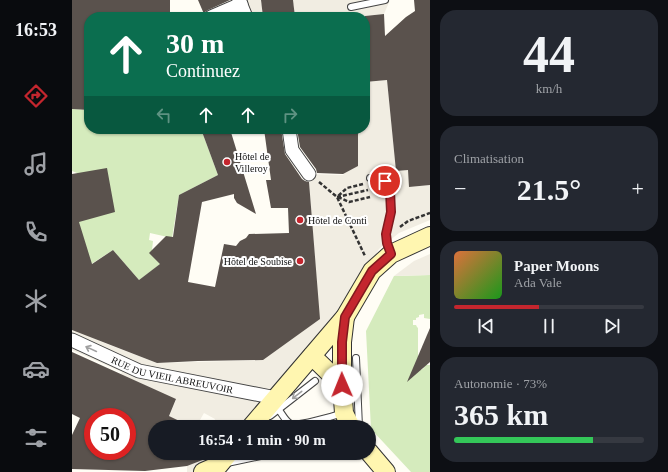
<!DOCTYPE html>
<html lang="fr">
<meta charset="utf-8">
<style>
body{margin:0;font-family:Georgia,serif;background:#242831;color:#f1f3f6;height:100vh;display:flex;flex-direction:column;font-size:15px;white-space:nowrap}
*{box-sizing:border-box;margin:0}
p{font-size:13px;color:#9ea1a6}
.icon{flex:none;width:22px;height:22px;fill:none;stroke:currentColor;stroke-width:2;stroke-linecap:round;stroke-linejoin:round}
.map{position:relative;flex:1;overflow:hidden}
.panel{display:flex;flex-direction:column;gap:10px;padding:10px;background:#0d0f14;width:238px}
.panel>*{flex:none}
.banner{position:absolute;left:12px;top:12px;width:286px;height:122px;border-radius:16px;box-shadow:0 1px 3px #0004;background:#0b6e4f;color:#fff;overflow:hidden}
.speed{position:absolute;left:12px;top:408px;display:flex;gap:8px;font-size:20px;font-weight:700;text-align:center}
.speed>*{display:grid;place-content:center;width:52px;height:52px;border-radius:50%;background:#171b24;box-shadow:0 1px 3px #0004;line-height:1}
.speed .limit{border:6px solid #d22;background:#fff;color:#111}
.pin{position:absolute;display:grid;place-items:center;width:34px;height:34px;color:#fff;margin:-17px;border:2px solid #fff;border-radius:50%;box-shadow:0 1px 4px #0007}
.me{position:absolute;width:44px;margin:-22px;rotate:359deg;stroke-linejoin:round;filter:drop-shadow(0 0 3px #0008)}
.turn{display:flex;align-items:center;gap:14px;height:84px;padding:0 16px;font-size:18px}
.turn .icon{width:52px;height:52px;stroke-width:2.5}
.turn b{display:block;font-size:28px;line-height:34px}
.lanes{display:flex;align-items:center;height:38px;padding:0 16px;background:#0003;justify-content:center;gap:20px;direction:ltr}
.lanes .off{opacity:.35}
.big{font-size:30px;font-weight:800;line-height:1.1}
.panel .tile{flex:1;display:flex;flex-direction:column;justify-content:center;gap:6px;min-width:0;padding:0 14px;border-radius:16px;background:#242831}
.panel .dial{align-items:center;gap:0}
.dial b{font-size:52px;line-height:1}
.song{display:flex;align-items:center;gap:12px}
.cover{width:48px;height:48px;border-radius:6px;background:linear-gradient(135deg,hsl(20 70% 55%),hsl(120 70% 35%))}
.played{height:4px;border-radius:2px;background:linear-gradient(90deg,#c4262e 45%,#363941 45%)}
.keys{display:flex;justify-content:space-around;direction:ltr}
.heat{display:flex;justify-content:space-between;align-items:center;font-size:22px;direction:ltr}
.charge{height:6px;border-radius:3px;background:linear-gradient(90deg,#34c759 73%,#363941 0)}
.trip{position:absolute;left:76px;top:420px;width:228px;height:40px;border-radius:20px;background:#171b24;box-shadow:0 1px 3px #0004;font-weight:800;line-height:40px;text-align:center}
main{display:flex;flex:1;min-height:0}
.dock{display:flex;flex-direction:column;width:72px;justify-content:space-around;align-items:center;background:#090b0e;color:#9ea1a6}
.dock .icon{width:28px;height:28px}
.dock .active{color:#c4262e}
.dock b{font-size:18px;color:#f1f3f6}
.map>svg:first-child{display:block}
</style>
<main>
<nav class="dock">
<b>16:53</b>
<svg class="icon active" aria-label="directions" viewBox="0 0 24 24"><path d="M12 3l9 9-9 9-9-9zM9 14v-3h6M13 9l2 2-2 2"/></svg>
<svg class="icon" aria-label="music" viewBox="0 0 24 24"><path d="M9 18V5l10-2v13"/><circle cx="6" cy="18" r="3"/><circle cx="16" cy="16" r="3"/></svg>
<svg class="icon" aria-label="phone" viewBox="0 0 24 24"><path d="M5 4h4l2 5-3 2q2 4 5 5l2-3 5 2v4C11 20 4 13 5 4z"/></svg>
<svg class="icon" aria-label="climate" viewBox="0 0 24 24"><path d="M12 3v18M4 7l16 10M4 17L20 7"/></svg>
<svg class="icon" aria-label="car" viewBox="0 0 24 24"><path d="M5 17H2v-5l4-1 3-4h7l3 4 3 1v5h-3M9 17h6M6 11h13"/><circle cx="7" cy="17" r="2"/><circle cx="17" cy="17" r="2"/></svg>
<svg class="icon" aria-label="filters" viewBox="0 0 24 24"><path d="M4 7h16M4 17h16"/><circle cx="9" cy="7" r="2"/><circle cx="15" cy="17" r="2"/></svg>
</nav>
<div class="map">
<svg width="358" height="472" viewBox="0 0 358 472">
<rect width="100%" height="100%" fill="#fffdf5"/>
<!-- green -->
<g fill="#d5ebbd">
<polygon points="0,109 17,110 17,129 84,129 84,130 89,129 129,129 146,175 107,195 100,238 78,233 77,240 81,241 80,250 90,263 67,280 41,250 13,268 7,222 5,173 0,171"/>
<polygon points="358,275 358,319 352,318 352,314 347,315 347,317 344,318 344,320 341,320 341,325 344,325 345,327 346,328 346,359 344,361 343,366 346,369 349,370 352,368 353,365 358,365 358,472 339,472 299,429 294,331 322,276"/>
</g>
<!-- plaza -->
<g fill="#f1ede2">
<polygon points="167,0 189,0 191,17 174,17"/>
<polygon points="221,0 318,0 312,14 282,17 223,17"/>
<polygon points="315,80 324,171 336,170 338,187 358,185 358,220 327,233 307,249 262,323 188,402 167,427 140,427 143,419 132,413 124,427 120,427 97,416 104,400 49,374 50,372 0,350 0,327 30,342 85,363 191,360 245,286 237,183 238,182 237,174 272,175 271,174 286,129 293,129 293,82"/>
<polygon points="358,254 358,275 322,276 342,261"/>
<polygon points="132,453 146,453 135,465 122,472 115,472 115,465 129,461"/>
</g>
<!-- building -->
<g fill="#5a524d" fill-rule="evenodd">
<polygon points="0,0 98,0 98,17 17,17 17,110 0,109"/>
<polygon points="126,0 158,0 136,10 133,12 132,14"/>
<polygon points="189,0 221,0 223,17 191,17"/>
<polygon points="342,0 358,0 358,185 337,187 336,170 324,171 315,80 293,82 293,16 312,14 313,36 334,17 343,11"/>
<polygon points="129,129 158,129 184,214 165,203 162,198 162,194 130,202 116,282 143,287 152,244 164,246 168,241 174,238 177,234 217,233 216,208 199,208 194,180 199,180 192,129 209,129 213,154 230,179 233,181 237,182 248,319 191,360 126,361 85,363 0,330 0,174 35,168 43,212 7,222 20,264 41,250 67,280 88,264 77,253 94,236 101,237 107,195 146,175"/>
<polygon points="225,129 286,129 286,166 271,174 245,173 244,169 228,147"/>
<polygon points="358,328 358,362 335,382"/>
<path d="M 0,352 L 104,399 L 97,416 L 120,427 L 83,427 L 83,453 L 143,453 L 141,456 L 115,466 L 73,471 L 0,469 L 0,435 L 8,418 L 0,414 ZM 21,417 L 55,417 L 55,451 L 21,451 Z"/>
</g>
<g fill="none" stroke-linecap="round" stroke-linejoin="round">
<!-- lane casing -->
<g stroke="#444" stroke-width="8">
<g id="lane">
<polyline points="279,7 313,0"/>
<polyline points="298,178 313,181 318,191 319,212 314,234 315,243 318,252"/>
<polyline points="284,358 287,427"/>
<path d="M 207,410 C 210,414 214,422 219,424 C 225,427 262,416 271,413"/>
<polyline points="198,416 243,381"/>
<polyline points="155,463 203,453"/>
</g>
</g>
<!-- street casing -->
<g stroke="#444" stroke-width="15">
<g id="street">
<polyline points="167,0 174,17"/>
<polyline points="139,17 169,4"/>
<polyline points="217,129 220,150 237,174"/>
<path id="s1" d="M 0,340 L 67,371 L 204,398"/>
</g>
</g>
<!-- secondary casing -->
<g stroke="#333" stroke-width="20">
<g id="secondary">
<polyline points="273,317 270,342 270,385 272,413 279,427"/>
<polyline points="240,356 270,385"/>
<polyline points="179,427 273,317 300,271 319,254 358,236"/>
<polyline points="297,452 314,472"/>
<polyline points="131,472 147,465 157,453"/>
</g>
</g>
<!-- path -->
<g stroke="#333" stroke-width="2.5" stroke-dasharray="4 2" stroke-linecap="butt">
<polyline points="247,182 265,197 293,256"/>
<polyline points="291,184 275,188 265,197 296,190"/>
<polyline points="266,197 277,202 298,197"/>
<polyline points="328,227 336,221 358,213"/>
<polyline points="160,427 159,425 162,422"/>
</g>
<!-- lane -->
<use href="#lane" stroke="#fff" stroke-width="6"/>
<!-- street -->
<use href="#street" stroke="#fff" stroke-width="13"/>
<!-- secondary -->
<use href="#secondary" stroke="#fff6b0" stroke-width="18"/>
</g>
<!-- one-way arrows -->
<defs><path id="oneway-shaft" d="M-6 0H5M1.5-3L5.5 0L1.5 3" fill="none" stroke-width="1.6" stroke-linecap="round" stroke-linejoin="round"/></defs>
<g stroke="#a0a0a0">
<use href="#oneway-shaft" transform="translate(19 349) rotate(-155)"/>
<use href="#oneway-shaft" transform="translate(225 395) rotate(142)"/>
</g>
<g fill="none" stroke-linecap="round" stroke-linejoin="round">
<!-- route casing -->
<g stroke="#7f191e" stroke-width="10">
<polyline id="route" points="270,385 270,342 273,317 300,271 319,254 315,243 314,234 319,212 318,191 313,181"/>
</g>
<!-- route -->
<use href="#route" stroke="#c4262e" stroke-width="7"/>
</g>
<!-- markers -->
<g fill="#c4262e" stroke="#fff" stroke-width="1.5">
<circle cx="155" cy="162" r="4"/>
<circle cx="228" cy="220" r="4"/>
<circle cx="228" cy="261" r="4"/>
</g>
<g text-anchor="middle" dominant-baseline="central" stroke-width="4" stroke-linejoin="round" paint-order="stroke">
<!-- poi labels -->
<g font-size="10" fill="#111" stroke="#fff" text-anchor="start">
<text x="163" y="156">Hôtel de<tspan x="163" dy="12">Villeroy</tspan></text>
<text x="236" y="220">Hôtel de Conti</text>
<text x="220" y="261" text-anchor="end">Hôtel de Soubise</text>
</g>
<!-- street labels -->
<g font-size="10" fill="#111" stroke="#fff">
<text stroke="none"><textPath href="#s1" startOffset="107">RUE DU VIEIL ABREUVOIR</textPath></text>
</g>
</g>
</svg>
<div class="speed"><div class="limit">50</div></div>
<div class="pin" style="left:313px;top:181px;background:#d93025"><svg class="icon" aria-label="arrive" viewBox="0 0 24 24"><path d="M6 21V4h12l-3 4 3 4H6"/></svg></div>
<svg class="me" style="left:270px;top:385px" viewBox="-20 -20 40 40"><circle r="19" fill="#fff"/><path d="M0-13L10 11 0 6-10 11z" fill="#c4262e"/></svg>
<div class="trip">16:54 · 1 min · 90 m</div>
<div class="banner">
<div class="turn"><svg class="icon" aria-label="ahead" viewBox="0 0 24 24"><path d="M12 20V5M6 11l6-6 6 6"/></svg><div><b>30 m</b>Continuez</div></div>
<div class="lanes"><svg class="icon off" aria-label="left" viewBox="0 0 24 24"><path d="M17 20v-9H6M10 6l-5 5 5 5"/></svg><svg class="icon" aria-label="ahead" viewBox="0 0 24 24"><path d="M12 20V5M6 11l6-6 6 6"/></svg><svg class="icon" aria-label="ahead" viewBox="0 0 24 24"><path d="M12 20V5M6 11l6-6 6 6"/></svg><svg class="icon off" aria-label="right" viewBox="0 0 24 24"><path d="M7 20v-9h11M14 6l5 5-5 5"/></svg></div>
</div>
</div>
<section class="panel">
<div class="tile dial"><b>44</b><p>km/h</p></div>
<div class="tile"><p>Climatisation</p>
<div class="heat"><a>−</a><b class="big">21.5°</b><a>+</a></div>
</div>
<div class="tile">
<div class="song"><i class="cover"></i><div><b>Paper Moons</b><p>Ada Vale</p></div></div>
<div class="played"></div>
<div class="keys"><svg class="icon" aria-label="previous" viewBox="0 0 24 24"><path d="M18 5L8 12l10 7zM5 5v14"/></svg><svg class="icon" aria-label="pause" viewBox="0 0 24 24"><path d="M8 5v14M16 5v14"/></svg><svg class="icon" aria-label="next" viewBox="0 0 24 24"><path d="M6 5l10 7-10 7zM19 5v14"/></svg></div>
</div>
<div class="tile"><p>Autonomie · 73%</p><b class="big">365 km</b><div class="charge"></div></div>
</section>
</main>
